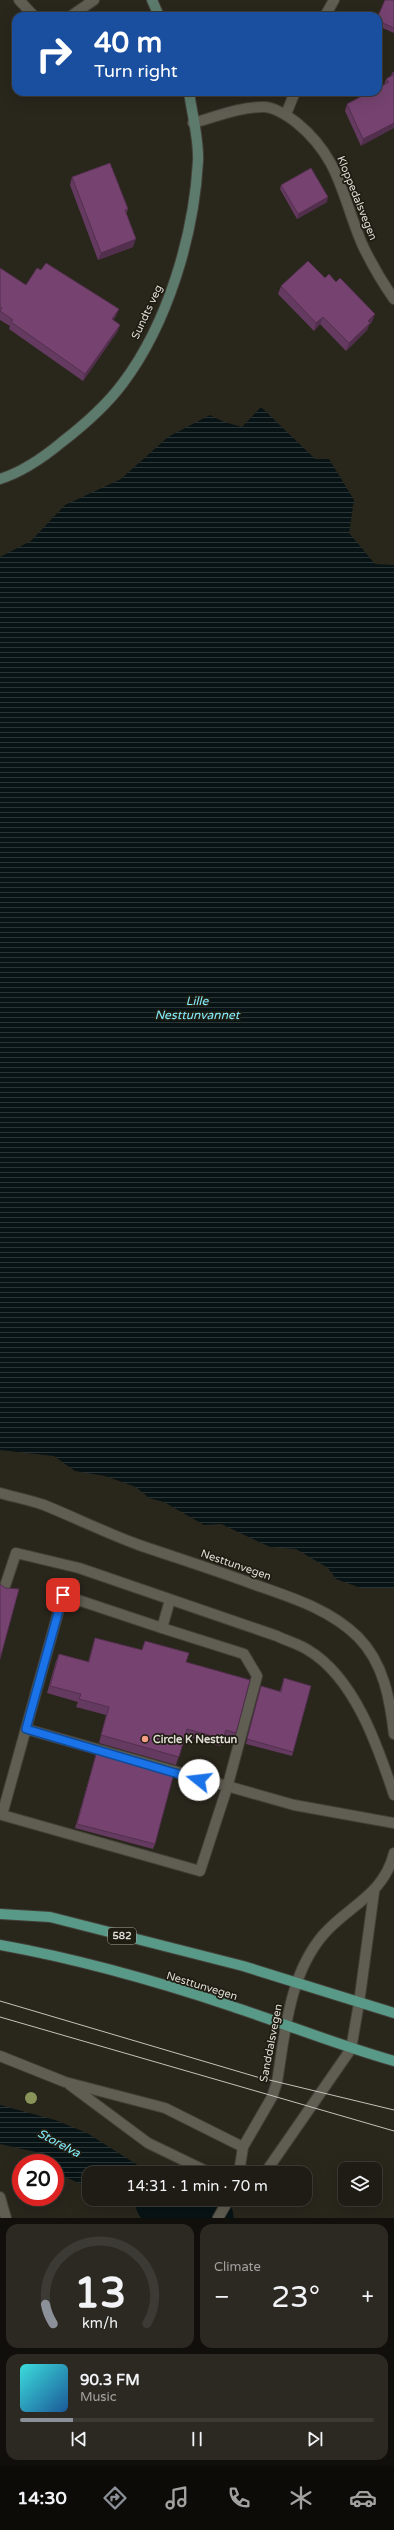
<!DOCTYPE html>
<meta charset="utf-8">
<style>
body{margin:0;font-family:"Varela Round",sans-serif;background:#2c2922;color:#f1f3f6;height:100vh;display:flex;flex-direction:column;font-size:15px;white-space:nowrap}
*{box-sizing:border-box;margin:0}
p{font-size:13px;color:#a1a1a0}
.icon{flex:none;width:22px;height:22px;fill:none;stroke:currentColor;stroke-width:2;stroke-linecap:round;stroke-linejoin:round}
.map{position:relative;height:2218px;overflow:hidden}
.side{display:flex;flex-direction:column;gap:6px;padding:6px;background:#110f0c;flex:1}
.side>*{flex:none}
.top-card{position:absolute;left:12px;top:12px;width:370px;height:84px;border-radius:12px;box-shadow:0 4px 16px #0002,0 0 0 1px #3c3a34;background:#1a4fa0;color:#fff;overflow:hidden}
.fabs{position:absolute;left:338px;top:2162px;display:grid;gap:8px}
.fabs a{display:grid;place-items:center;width:44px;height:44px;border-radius:8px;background:#1f1c15;box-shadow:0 4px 16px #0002,0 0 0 1px #3c3a34;font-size:20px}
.speed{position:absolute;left:12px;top:2154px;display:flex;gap:8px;font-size:20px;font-weight:700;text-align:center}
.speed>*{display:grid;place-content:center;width:52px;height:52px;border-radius:50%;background:#1f1c15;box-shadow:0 4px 16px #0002,0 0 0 1px #3c3a34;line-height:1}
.speed .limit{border:6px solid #d22;background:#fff;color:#111}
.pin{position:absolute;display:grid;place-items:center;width:34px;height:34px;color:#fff;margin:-17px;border-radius:8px;box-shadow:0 2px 6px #0006}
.me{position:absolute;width:44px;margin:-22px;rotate:286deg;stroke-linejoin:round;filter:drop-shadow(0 0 3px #0008)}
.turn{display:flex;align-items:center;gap:14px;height:84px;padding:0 16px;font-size:18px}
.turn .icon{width:52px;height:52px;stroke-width:2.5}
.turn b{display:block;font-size:28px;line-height:34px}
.big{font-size:30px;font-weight:600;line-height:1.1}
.side .widget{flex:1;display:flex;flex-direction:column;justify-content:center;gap:6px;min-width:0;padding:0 14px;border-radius:12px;background:#2c2922}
.side .dial{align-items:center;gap:0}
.dial svg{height:104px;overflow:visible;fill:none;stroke:#3c3a34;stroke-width:7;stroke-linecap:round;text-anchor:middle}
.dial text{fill:#f1f3f6;stroke:none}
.song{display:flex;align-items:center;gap:12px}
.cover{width:48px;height:48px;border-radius:6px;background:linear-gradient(135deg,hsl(180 70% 55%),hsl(210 70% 35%))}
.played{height:4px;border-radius:2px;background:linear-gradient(90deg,#8c9099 15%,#3c3a34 15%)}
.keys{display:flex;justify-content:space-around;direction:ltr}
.heat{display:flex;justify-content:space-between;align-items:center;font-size:22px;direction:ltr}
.side .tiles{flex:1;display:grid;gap:6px;grid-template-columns:1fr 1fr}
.widget:last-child{grid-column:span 2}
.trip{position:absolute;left:82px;top:2166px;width:230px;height:40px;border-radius:12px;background:#1f1c15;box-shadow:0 4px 16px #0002,0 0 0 1px #3c3a34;font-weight:600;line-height:40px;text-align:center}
.tab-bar{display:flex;height:64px;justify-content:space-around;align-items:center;background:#0c0b08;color:#a1a1a0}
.tab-bar .icon{width:28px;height:28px}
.tab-bar .selected{color:#8c9099}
.tab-bar b{font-size:18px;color:#f1f3f6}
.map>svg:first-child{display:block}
</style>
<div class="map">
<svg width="394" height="2218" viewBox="0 0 394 2218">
<defs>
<pattern id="water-rules" width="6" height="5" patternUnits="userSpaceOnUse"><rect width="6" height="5" fill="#071315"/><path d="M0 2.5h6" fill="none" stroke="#2b3536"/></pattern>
</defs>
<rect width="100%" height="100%" fill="#29261c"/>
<!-- water -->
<g fill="url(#water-rules)">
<polygon points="261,407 315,459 329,459 354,500 349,533 375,564 394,565 394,1588 361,1588 336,1579 328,1568 296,1549 270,1547 221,1524 204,1525 164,1502 149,1498 136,1487 105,1476 75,1471 54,1456 0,1450 0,557 31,541 65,505 121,479 168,437 210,415 224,422 242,427"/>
<polygon points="0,2105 55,2120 87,2133 150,2173 89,2173 89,2187 60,2175 61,2167 55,2159 45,2154 0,2144"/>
<polygon points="143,2199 182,2199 185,2204 177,2218 168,2218 167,2214"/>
</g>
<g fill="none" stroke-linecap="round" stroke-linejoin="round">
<!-- river -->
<polyline stroke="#071315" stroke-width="61" points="165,2199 203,2218"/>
<!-- lane casing -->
<g stroke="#434038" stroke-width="12">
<g id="lane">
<polyline points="19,0 34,16"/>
<polyline points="71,16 94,0"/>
<polyline points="325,16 334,0"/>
<polyline points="286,114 295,92"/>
<path d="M 0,1493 C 14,1497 30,1500 44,1505 C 76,1518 106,1533 139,1545 C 177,1558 215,1570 253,1584 C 290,1597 330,1609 358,1637 C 384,1663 390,1700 394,1734"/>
<polyline points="63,1595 2,1815 200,1871 227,1788"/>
<polyline points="26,1729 294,1805 394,1823"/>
<polyline points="0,2197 6,2218"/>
</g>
</g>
<!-- street casing -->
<g stroke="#434038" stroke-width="12">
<g id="street">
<path d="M 193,123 C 215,117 242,106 265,107 C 276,108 288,116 297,123 C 340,158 342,197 362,244 C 371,263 382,282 394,299"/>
<path d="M 3,1592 L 16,1553 L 79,1568 L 277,1636 C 287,1641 299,1644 308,1650 C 355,1678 378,1747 394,1795"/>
<polyline points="63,1595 162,1628"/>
<polyline points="170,1600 162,1628 244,1654 257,1676 227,1788"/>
<polyline points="0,2056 65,2082 165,2108 243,2147"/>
<polyline points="70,2085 148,2143 210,2173"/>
<path d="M 239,2173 L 243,2147 L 272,2097 L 277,2082 C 285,2033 289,1975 323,1935 C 348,1906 384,1895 394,1853"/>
<polyline points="265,2173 351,2049 359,2003 374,1892"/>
<polyline points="218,2218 229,2199"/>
</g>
</g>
<!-- secondary casing -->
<g stroke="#434038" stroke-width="12">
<g id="secondary">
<polyline points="152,0 159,16"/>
<path d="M 0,479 C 22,472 44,457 62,442 C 84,425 106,406 123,383 C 168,323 194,235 198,161 C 199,139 192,114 189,92"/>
</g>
</g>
<!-- primary casing -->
<g stroke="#434038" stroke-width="12">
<g id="primary">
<polyline points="0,1914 50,1917 243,1966 394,2013"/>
<path d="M 0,1945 C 78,1959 156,1981 231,2006 C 285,2024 338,2045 394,2061"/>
</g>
</g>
<!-- lane -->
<use href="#lane" stroke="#605d52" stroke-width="10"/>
<!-- street -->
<use href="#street" stroke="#605d52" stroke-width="10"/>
<!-- secondary -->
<use href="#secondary" stroke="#5c7b6d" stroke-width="10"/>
<!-- primary -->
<use href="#primary" stroke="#589987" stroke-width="10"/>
<!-- tram -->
<g stroke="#c4c2bb" stroke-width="1">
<polyline points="0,2001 257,2077 394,2110"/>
<polyline points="0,2017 394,2131"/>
</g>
</g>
<!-- trees -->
<circle fill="#88945a" cx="31" cy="2098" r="6"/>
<!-- wall -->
<g fill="#653a60">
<polygon points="394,0 394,33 378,26 378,16"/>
<polygon points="394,72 361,146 345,111 347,104 384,85 386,79 391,76 392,73"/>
<polygon points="72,177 128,209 126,214 133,247 98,260 70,185"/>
<polygon points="281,185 327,202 297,219 280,189"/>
<polygon points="0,268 26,285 116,316 113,320 120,325 117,332 83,381 9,329 10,326 0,320"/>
<polygon points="325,278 372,322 369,325 367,330 346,351 320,324 314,331 278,294 281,286"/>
<polygon points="95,1638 142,1650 145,1641 186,1662 236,1733 233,1740 224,1737 220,1746 185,1736 176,1765 99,1743 106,1715 76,1707 78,1702 47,1693 56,1661 59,1654 88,1662"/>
<polygon points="284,1678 293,1752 292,1756 246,1744 261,1686 280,1691"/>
<polygon points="97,1751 155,1844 153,1849 75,1828"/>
</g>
<!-- shaded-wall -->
<g fill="#532f4e">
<polygon points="394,123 394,128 361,146 363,139"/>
<polygon points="328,197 327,202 297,219 298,214"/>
<polygon points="136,239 133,247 98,260 101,253"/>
<polygon points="119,309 116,316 109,326 112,319"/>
<polygon points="375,314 372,322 369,325 367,330 346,351 349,343"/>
<polygon points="323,317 320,324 314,331 316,323"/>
<polygon points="120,325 117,332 83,381 85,374"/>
</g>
<!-- building -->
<g fill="#764370" stroke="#532f4e">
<polygon points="385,0 394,0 394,28 378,21 378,16"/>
<polygon points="394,72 394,123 363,139 347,104 370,92 378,92 378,88 389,82 386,79 393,75 392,73"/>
<polygon points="110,163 128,209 125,210 136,239 101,253 72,177"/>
<polygon points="311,168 328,197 298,214 281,185"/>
<polygon points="308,261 325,278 329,274 336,282 340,278 375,314 368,321 370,323 349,343 323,317 316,323 281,286"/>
<polygon points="46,263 119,309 112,319 120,325 85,374 11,322 13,320 0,311 2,308 0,306 0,268 26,285 37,268 41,270"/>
<polygon points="0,1584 5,1588 19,1589 0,1659"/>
<polygon points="95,1638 142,1650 145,1641 189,1653 186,1662 250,1680 236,1733 226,1730 223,1739 187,1729 179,1757 101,1735 109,1707 79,1699 81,1694 50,1686 59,1654 89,1662"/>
<polygon points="284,1678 311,1686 293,1752 247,1739 261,1686 281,1692"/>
<polygon points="97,1751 174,1773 155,1844 77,1824"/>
</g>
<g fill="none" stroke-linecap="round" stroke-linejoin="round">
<!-- route casing -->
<g stroke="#114b97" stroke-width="10">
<polyline id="route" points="63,1595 26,1729 199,1780"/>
</g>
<!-- route -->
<use href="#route" stroke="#1a73e8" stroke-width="7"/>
</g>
<!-- markers -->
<circle fill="#f39f86" stroke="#1f1d12" stroke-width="1.5" cx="145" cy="1739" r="4"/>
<g text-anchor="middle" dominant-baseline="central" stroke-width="3.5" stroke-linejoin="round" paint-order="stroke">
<!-- shield labels -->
<rect fill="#1f1d12" stroke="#a5a39b" stroke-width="1" x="108" y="1928" width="28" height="16" rx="3"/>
<g font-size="10" font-weight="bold" fill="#dfddd6">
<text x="122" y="1936">582</text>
</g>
<!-- street labels -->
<g font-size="11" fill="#dfddd6" stroke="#1f1d12">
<text transform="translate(357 198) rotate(68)">Kloppedalsvegen</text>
<text transform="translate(147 312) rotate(-65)">Sundts veg</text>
<text transform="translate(236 1565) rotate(19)">Nesttunvegen</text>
<text transform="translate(202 1986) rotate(17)">Nesttunvegen</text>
<text transform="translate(271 2043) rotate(-79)">Sanddalsvegen</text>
</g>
<!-- poi labels -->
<g font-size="11" font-weight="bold" fill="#dfddd6" stroke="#1f1d12" text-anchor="start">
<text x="153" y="1739">Circle K Nesttun</text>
</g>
<!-- water labels -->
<g font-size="12" font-style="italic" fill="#84edfd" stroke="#1f1d12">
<text x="197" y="1001">Lille<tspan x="197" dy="14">Nesttunvannet</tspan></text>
<text transform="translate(59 2143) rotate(28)">Storelva</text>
</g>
</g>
</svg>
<div class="fabs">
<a><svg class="icon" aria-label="layers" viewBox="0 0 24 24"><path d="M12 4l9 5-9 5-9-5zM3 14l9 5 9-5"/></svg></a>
</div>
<div class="speed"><div class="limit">20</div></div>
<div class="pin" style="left:63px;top:1595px;background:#d93025"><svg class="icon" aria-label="arrive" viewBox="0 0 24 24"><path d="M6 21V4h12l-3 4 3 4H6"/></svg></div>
<svg class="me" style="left:199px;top:1780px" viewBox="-20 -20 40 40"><circle r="19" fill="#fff"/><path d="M0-13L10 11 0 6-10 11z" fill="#1a73e8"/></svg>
<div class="trip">14:31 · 1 min · 70 m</div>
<div class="top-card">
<div class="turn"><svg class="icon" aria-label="right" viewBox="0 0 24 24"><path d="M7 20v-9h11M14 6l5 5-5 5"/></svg><div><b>40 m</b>Turn right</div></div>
</div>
</div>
<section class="side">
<div class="tiles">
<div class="widget dial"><svg viewBox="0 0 100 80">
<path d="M14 69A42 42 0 1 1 86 69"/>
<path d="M14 69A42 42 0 0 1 8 54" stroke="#8c9099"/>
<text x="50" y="56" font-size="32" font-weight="700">13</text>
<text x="50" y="72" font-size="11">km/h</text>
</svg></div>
<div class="widget"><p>Climate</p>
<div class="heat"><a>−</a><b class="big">23°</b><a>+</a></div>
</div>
<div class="widget">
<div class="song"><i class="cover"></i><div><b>90.3 FM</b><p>Music</p></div></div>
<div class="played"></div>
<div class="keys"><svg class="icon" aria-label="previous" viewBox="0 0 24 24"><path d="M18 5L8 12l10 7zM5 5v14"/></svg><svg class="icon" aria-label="pause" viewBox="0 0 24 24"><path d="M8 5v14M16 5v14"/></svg><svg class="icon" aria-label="next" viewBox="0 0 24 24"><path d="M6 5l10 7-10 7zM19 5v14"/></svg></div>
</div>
</div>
</section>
<nav class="tab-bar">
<b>14:30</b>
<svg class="icon selected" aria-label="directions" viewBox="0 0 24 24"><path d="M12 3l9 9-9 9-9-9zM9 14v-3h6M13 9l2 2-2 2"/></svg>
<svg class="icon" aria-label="music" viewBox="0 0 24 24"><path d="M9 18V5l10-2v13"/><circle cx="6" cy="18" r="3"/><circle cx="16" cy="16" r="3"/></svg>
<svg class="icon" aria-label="phone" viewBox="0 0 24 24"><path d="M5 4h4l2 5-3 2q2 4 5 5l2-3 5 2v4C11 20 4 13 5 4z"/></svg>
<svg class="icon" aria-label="climate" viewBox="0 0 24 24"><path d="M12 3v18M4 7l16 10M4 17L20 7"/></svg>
<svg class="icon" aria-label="car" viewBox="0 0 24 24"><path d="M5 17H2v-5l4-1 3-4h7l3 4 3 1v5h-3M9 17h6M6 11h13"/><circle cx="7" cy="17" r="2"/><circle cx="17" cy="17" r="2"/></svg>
</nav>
